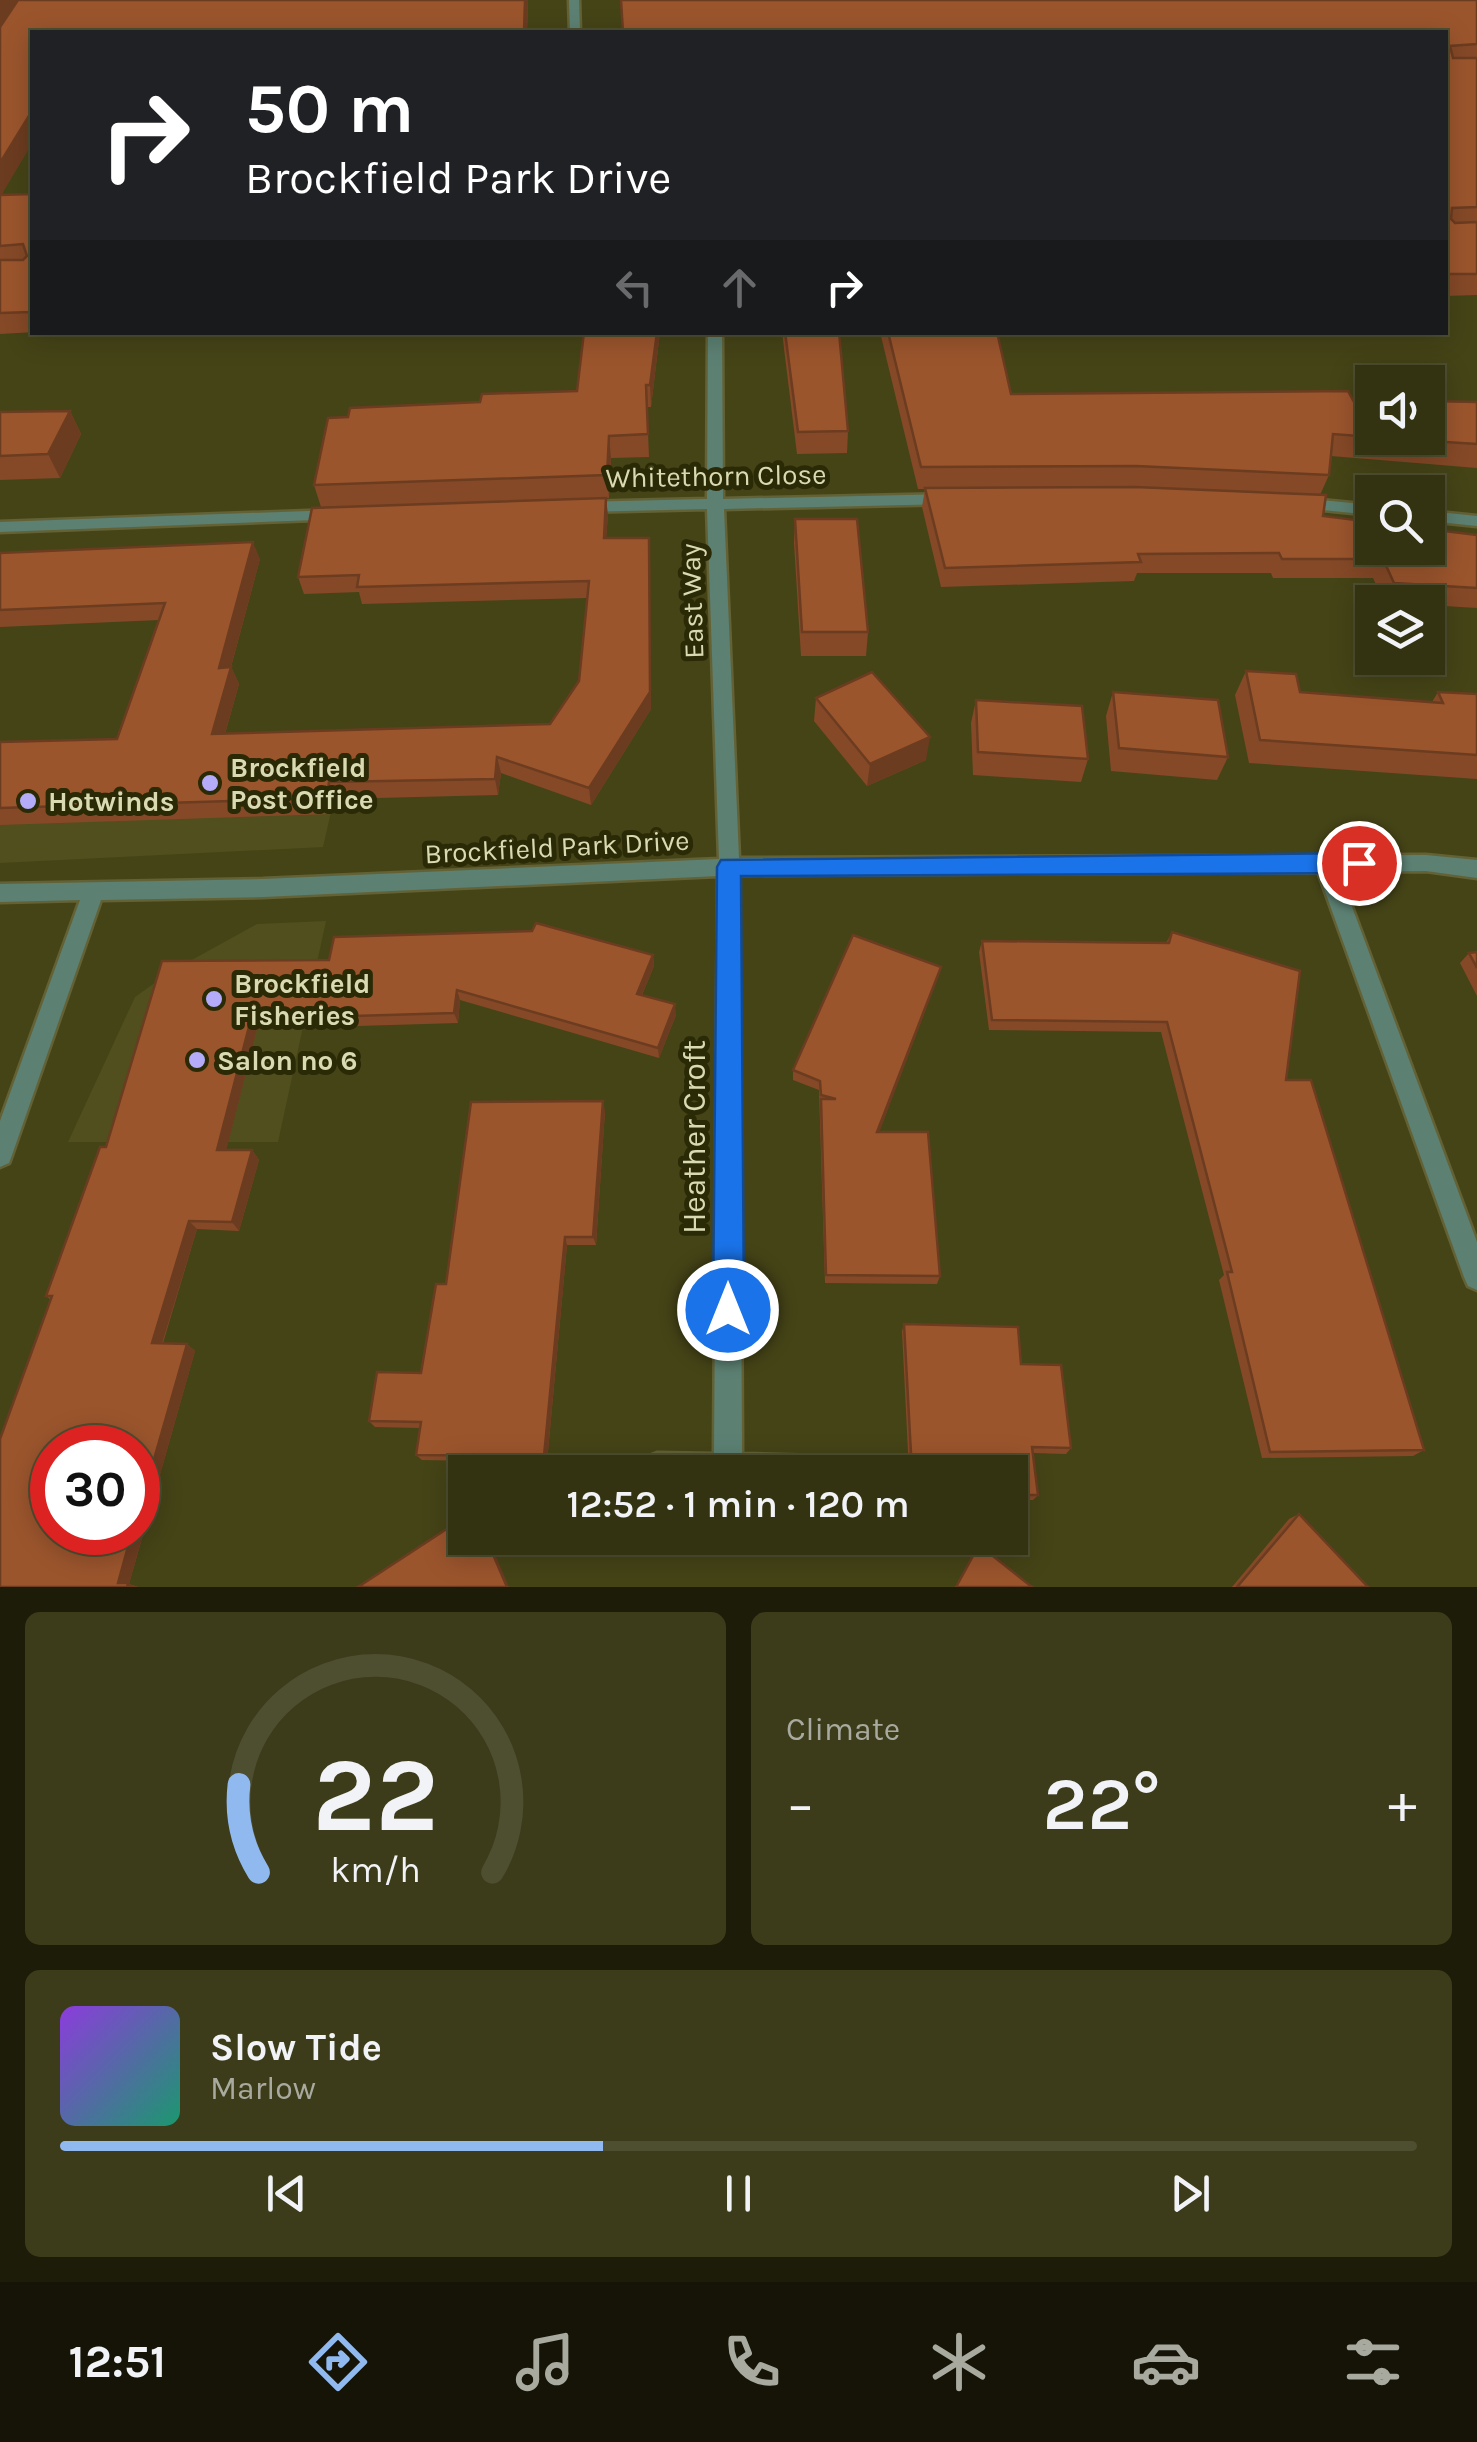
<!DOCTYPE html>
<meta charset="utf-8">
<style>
body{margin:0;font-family:Karla,sans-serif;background:#3c3b1a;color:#f1f3f6;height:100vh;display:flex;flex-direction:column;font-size:38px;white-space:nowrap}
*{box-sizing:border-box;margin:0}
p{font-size:32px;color:#a9aa9f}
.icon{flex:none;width:55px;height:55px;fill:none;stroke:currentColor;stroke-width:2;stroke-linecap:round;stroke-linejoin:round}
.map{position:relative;height:1587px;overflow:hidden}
.side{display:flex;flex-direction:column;gap:25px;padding:25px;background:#1d1c09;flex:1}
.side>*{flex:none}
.banner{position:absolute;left:30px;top:30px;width:1418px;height:305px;border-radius:0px;box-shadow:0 5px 25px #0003,0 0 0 2px #4e4e31;background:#202124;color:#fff;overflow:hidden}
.buttons{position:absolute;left:1355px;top:365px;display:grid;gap:20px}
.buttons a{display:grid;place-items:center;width:90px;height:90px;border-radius:0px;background:#343311;box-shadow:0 5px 25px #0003,0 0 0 2px #4e4e31;font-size:50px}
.speed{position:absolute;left:30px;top:1425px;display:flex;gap:20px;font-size:50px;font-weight:700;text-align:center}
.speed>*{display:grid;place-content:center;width:130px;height:130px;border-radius:50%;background:#343311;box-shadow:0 5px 25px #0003,0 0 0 2px #4e4e31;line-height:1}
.speed .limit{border:15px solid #d22;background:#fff;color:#111}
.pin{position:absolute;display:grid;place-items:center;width:85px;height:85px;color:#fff;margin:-42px;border:5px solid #fff;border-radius:50%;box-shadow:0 2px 10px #0007}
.me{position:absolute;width:110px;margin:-55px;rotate:0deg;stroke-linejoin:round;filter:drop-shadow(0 0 8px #0008)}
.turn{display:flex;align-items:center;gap:35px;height:210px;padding:0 50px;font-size:45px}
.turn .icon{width:130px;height:130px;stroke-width:2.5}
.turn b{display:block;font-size:70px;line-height:85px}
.lanes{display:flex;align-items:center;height:95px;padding:0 50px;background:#0003;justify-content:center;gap:50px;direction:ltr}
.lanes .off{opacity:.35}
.big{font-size:75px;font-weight:600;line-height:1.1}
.side .tile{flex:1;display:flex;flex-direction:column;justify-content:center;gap:15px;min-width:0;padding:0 35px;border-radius:15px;background:#3c3b1a}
.side .dial{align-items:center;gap:0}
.dial svg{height:260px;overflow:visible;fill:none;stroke:#4e4e31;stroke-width:7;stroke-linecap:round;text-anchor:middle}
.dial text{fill:#f1f3f6;stroke:none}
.song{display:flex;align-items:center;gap:30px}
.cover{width:120px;height:120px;border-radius:15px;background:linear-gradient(135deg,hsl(270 70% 55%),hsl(160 70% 35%))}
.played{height:10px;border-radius:5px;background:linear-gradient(90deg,#90b9f0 40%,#4e4e31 40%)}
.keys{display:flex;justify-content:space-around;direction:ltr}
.heat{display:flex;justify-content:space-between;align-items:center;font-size:55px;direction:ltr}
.side .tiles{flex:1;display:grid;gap:25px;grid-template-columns:1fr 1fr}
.tile:last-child{grid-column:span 2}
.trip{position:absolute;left:448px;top:1455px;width:580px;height:100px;border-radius:0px;background:#343311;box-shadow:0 5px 25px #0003,0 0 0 2px #4e4e31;font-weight:600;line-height:100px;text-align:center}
.tabs{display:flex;height:160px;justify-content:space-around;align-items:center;background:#151407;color:#a9aa9f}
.tabs .icon{width:70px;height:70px}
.tabs .on{color:#90b9f0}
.tabs b{font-size:45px;color:#f1f3f6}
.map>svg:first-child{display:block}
</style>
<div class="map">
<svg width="1477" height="1587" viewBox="0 0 1477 1587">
<rect width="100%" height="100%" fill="#454417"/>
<!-- built -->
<g fill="#504f1d">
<polygon points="346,746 323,847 0,863 0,779"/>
<polygon points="326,921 278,1142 68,1142 135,997 170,972 257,924"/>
</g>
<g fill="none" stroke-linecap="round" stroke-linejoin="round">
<!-- minor casing -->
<g stroke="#636236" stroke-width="5">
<g id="minor">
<polygon points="569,0 579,0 580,32 570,32"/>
<polygon points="708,332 722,332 723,499 951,494 959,499 951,504 724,509 739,858 1426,855 1477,860 1477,878 1426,871 1339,872 1477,1242 1477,1290 1468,1286 1464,1277 1318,872 739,875 742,1454 817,1456 827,1460 830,1472 645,1472 643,1467 647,1457 657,1453 714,1454 718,876 263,897 101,900 12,1155 9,1163 0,1167 0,1121 80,900 0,902 0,884 263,879 719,859 707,509 580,512 572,507 580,502 707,499"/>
<polygon points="1300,498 1372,505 1372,515 1294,507 1292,503"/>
<polygon points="336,510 344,515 342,519 0,532 0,522"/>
<polygon points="1428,511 1477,516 1477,526 1428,521"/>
</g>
</g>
<!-- minor -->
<use href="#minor" fill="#5c8173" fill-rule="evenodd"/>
</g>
<!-- wall -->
<g fill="#854927">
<polygon points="0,0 528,0 527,32 32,32 32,143 1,195 32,194 32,332 35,332 0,334"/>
<polygon points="1477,0 1477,295 1445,296 1445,32"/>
<polygon points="660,332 651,407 647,407 649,457 611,458 609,498 321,507 314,485 348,417 577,391"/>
<polygon points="782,332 839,332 848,431 847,453 797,454"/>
<polygon points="880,332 997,332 1011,394 1372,401 1372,438 1428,438 1477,402 1477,468 1331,456 1329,475 1320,495 1323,516 1477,535 1477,608 1428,605 1428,602 1384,602 1373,578 1273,578 1271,573 1137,573 1134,581 941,587 922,507 925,489 918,489"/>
<polygon points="70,411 81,434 60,478 0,480 0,412"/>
<polygon points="608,515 606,538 649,538 651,709 591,805 501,773 498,795 336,799 333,814 0,825 0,742 117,739 159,620 0,627 0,553 260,559 231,667 239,684 225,734 550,724 579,681 587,598 362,604 359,592 304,594 298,577"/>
<polygon points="795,519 868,632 866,656 801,656 794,543"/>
<polygon points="1246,671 1300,692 1432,702 1438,692 1477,694 1477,779 1249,763 1235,695"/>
<polygon points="1113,692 1228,757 1217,780 1111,771 1106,716"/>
<polygon points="816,698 926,760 867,786 814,721"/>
<polygon points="976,700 1088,759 1081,782 973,775 971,723"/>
<polygon points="1172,932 1286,1080 1424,1450 1413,1456 1262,1458 1219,1280 1224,1275 1161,1032 989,1030 979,952 982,941 1166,943"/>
<polygon points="1477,952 1477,996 1460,963 1469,953"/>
<polygon points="653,955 654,966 642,995 676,1015 659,1058 460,1000 458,1023 257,1029 226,1150 252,1150 259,1160 239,1231 197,1229 163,1343 187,1344 195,1351 129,1584 138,1587 0,1587 51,1300 46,1296 106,1147 162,961"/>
<polygon points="941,967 938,977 879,1132 940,1276 937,1284 825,1283 819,1090 793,1080 793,1070"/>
<polygon points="605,1111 596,1245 567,1245 547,1462 422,1460 416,1455 420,1428 375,1427 369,1421 421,1373"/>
<polygon points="904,1324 1021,1364 1071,1448 1066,1454 1033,1453 1038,1495 1033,1500 1010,1500 1010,1472 909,1472 902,1331"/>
<polygon points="1299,1514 1368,1587 1232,1587 1289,1519"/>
</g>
<!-- shaded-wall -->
<g fill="#6c3c20">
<polygon points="0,0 18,0 0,27"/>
<polygon points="525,0 528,0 527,32 524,32"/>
<polygon points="32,111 32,143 0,197 0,163"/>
<polygon points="657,332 660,332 651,407 650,385"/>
<polygon points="70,411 81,434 60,478 48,454"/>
<polygon points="609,436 611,458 609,498 607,475"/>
<polygon points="606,498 608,515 605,556 604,538"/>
<polygon points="649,538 651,709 591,805 589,788"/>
<polygon points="253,542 260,559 226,685 219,668"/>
<polygon points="231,667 239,684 220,751 212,734"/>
<polygon points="930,737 926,760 867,786 870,764"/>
<polygon points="497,757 501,773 498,795 495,779"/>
<polygon points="329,782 336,799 333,814 326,798"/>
<polygon points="653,955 654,966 638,1004 637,994"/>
<polygon points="941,967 938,977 876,1141 877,1132"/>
<polygon points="457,990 460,1000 458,1023 454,1013"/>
<polygon points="675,1004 676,1015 659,1058 658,1048"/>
<polygon points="251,1019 257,1029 224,1159 217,1150"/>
<polygon points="603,1101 605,1111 596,1245 593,1237"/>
<polygon points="252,1150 259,1160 239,1231 232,1222"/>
<polygon points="189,1221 197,1229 160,1350 152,1343"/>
<polygon points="565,1237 567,1245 547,1462 544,1456"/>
<polygon points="187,1344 195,1351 129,1584 138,1587 127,1587 118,1583 132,1532 138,1532 138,1515"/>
<polygon points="486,1538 488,1538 509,1587 507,1587"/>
</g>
<!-- building -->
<g fill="#9b552d" stroke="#6c3c20" stroke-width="2.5">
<polygon points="18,0 525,0 524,32 32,32 32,111 0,163 0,27"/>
<polygon points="621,0 1477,0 1477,44 1450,46 1453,58 1477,58 1477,207 1452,208 1451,219 1455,223 1477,222 1477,274 1445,274 1445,32 623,32"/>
<polygon points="32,194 32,312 0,313 0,260 23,260 27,256 23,244 0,246 0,195"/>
<polygon points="584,332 657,332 650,385 646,385 648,434 609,436 607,475 314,485 328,418 348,417 350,408 480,402 482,394 577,391"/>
<polygon points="785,332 839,332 848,431 798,432"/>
<polygon points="888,332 997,332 1011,394 1348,391 1354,402 1372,401 1372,437 1333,434 1329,475 1136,466 921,467"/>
<polygon points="1428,401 1477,402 1477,444 1383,438 1428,438"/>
<polygon points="70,411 48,454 0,456 0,412"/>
<polygon points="1135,487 1326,495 1323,516 1372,522 1372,548 1428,548 1428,529 1477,535 1477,588 1394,583 1383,559 1282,559 1279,553 1138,554 1141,562 945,568 925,488"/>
<polygon points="606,498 604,538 649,538 650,692 589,788 497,757 495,779 329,782 326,798 0,808 0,742 117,739 165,603 0,610 0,553 253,542 219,668 231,667 212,734 550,724 579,681 589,581 357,587 359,575 298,577 312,508"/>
<polygon points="795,519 857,519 868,632 802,632"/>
<polygon points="1246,671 1296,674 1300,692 1443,703 1438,692 1477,694 1477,755 1260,740"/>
<polygon points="872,672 930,737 870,764 816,698"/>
<polygon points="1113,692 1218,700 1228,757 1119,748"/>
<polygon points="976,700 1082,706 1088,759 978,752"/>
<polygon points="536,923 653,955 637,994 675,1004 658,1048 457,990 454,1013 251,1019 217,1150 252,1150 232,1222 189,1221 152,1343 187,1344 138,1515 138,1448 52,1448 52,1532 132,1532 118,1583 128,1583 127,1587 0,1587 0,1439 52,1296 46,1296 100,1147 106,1147 162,961 329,960 334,937 532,931"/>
<polygon points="1172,932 1300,971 1286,1080 1311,1080 1424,1450 1270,1452 1227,1272 1232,1272 1167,1022 992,1020 982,941 1169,943"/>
<polygon points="853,935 941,967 877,1132 928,1132 940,1276 826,1275 821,1099 836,1099 821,1095 820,1081 793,1070"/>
<polygon points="1477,952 1477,968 1469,953"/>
<polygon points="603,1101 593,1237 565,1237 544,1456 416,1455 421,1422 369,1421 377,1372 421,1373 436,1284 446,1284 471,1102"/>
<polygon points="904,1324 1018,1327 1021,1364 1061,1365 1071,1448 1032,1447 1038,1495 1010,1495 1010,1472 912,1472"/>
<polygon points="1299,1514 1368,1587 1237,1587"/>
<polygon points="465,1517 465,1538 486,1538 507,1587 358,1587"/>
<polygon points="979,1545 1032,1587 956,1587"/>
</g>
<!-- route -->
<polygon fill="#1a73e8" stroke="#114b97" stroke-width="2.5" points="1359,853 1367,856 1371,863 1367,870 1359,873 741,876 744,1310 739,1320 728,1325 718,1320 713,1310 717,867 721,860"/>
<!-- markers -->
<g fill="#b4acf9" stroke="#2b2a06" stroke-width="4">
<circle cx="210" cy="783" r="10"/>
<circle cx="28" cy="801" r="10"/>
<circle cx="214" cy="999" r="10"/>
<circle cx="197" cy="1060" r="10"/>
</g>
<g text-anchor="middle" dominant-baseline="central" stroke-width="10" stroke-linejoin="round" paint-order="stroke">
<!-- street labels -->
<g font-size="28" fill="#d9dab2" stroke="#2b2a06">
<text transform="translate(716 476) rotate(-1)">Whitethorn Close</text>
<text transform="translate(692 601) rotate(-92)">East Way</text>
<text transform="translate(557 847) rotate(-3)">Brockfield Park Drive</text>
</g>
<!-- poi labels -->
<g font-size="28" font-weight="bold" fill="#d9dab2" stroke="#2b2a06" text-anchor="start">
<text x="230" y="767">Brockfield<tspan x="230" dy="32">Post Office</tspan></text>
<text x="48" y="801">Hotwinds</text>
<text x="234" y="983">Brockfield<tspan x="234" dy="32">Fisheries</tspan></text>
<text x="217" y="1060">Salon no 6</text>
</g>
<!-- near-street labels -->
<g font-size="32" fill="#d9dab2" stroke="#2b2a06">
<text transform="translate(694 1137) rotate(-90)">Heather Croft</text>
</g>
</g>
</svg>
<div class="buttons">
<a><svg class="icon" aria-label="sound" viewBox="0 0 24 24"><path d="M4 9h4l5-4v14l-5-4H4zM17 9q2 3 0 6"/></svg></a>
<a><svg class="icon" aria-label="search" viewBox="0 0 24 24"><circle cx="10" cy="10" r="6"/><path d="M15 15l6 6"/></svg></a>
<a><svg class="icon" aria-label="layers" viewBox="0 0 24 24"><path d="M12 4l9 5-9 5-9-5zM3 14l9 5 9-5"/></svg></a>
</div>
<div class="speed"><div class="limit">30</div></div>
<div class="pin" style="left:1359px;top:863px;background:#d93025"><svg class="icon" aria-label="arrive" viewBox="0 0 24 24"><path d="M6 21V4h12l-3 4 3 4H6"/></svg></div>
<svg class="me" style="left:728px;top:1310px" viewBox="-20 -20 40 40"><circle r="17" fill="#1a73e8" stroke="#fff" stroke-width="3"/><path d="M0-11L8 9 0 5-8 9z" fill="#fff"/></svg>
<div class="trip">12:52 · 1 min · 120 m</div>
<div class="banner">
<div class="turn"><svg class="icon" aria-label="right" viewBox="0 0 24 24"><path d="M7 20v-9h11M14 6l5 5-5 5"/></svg><div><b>50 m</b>Brockfield Park Drive</div></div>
<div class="lanes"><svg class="icon off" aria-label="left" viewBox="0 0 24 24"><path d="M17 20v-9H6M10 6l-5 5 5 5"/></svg><svg class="icon off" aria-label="ahead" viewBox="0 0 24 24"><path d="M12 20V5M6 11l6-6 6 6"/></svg><svg class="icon" aria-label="right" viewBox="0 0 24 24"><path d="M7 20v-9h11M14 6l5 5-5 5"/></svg></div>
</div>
</div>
<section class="side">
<div class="tiles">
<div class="tile dial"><svg viewBox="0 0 100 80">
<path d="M14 69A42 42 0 1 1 86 69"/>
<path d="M14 69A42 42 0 0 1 8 42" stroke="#90b9f0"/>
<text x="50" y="56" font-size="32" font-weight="700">22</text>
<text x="50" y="72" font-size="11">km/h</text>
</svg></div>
<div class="tile"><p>Climate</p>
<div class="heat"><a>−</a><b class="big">22°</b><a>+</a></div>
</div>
<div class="tile">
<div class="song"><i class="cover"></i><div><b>Slow Tide</b><p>Marlow</p></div></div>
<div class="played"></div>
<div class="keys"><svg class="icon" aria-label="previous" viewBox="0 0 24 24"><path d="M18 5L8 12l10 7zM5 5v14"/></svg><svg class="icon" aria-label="pause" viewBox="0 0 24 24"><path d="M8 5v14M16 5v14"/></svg><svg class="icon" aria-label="next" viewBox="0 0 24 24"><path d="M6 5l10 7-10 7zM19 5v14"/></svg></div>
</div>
</div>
</section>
<nav class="tabs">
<b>12:51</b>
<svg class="icon on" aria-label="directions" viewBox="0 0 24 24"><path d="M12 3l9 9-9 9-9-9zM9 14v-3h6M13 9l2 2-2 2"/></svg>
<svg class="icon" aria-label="music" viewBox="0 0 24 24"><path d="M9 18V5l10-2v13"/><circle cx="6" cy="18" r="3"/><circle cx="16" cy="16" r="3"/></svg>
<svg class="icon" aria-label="phone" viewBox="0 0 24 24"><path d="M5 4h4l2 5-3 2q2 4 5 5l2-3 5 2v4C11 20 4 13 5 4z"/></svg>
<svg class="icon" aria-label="climate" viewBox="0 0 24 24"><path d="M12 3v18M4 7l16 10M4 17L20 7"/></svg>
<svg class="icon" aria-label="car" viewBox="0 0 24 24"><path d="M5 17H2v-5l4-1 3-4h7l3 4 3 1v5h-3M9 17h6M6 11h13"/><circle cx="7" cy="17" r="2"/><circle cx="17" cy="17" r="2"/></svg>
<svg class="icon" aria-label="filters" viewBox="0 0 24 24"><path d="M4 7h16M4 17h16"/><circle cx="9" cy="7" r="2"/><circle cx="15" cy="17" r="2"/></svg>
</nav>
